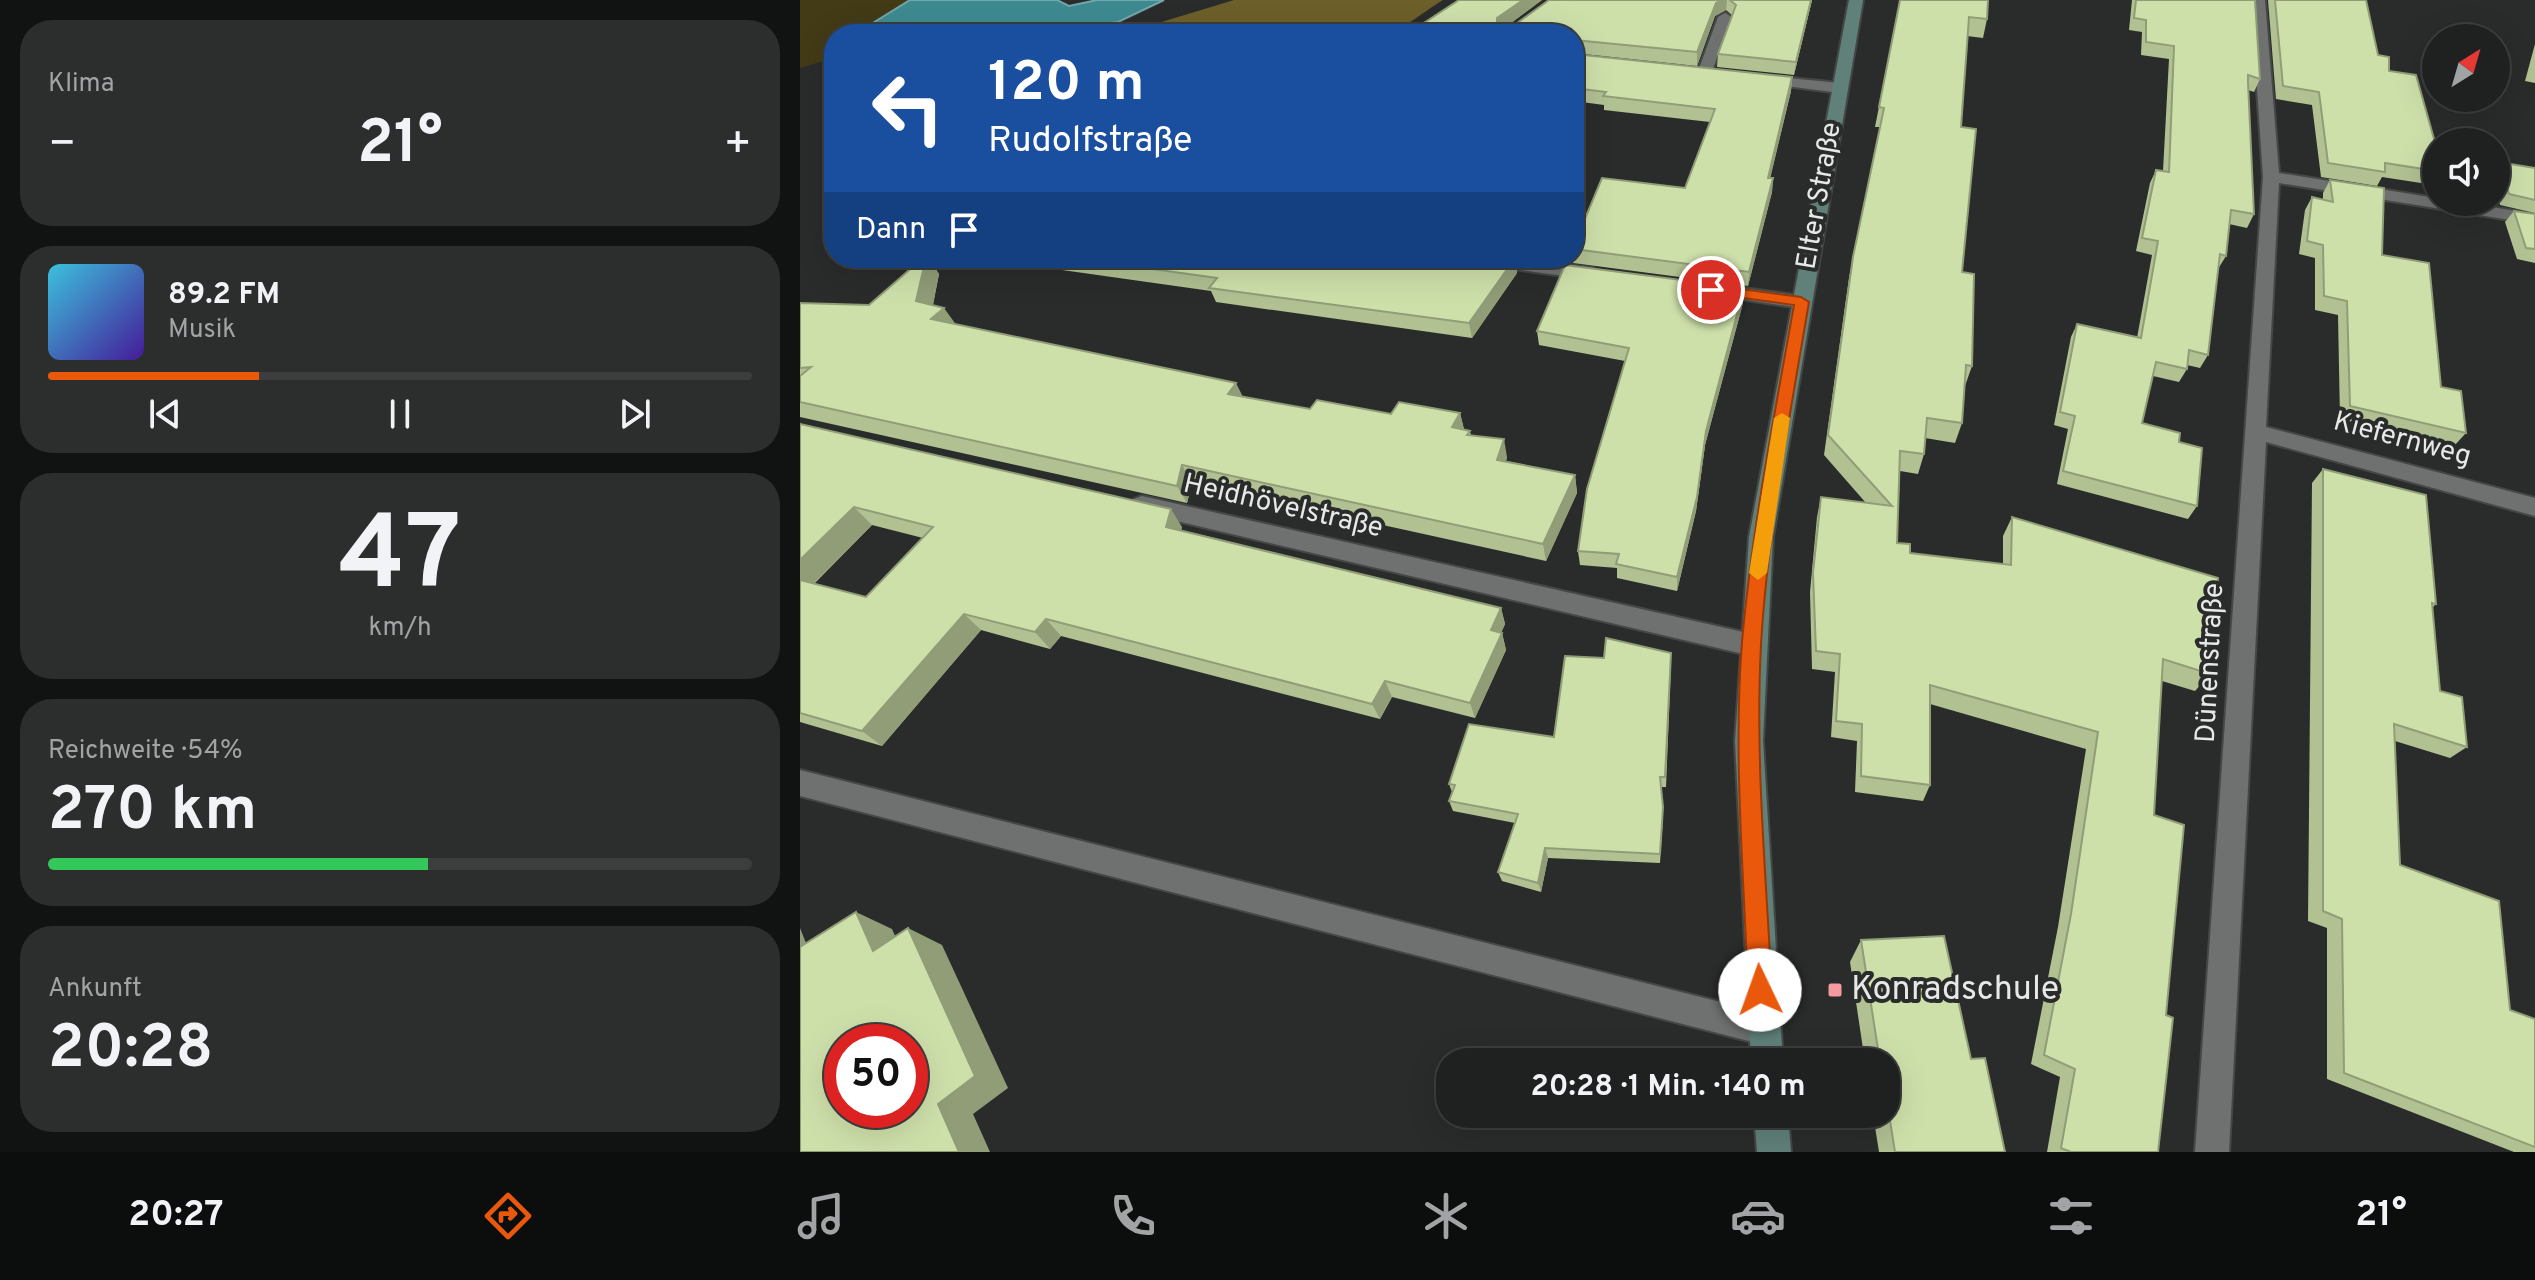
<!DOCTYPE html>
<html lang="de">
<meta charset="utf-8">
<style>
body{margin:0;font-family:Overpass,sans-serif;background:#2c2e2d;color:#f1f3f6;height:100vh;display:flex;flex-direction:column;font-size:30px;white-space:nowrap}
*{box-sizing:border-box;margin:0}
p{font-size:26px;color:#a1a3a5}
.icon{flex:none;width:44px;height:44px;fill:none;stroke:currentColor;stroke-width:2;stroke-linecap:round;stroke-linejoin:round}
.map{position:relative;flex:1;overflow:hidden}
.side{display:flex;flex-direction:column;gap:20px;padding:20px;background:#111212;width:800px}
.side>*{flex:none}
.guide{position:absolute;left:24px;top:24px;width:760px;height:244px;border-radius:32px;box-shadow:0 8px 32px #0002,0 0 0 2px #3c3e3e;background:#1a4fa0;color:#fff;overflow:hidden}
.needle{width:52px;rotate:37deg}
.controls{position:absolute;left:1622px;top:24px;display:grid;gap:16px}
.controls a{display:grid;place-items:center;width:88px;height:88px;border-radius:50%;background:#1f2120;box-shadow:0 8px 32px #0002,0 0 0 2px #3c3e3e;font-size:40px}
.speed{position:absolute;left:24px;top:1024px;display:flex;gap:16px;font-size:40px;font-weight:700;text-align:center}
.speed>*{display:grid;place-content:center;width:104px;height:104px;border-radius:50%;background:#1f2120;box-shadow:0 8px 32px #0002,0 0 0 2px #3c3e3e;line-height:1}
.speed .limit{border:12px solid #d22;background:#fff;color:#111}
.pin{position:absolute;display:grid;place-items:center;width:68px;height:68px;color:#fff;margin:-34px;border:4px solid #fff;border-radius:50%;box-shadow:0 2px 8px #0007}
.me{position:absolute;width:88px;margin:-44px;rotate:357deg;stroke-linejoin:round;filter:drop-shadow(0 0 6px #0008)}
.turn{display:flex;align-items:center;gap:28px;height:168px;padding:0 32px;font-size:36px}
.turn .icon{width:104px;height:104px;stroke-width:2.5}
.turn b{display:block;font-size:56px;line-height:68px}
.then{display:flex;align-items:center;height:76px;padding:0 32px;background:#0003;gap:16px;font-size:30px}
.big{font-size:60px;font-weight:700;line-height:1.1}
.side .tile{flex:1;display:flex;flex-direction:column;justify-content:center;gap:12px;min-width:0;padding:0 28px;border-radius:32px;background:#2c2e2d}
.side .dial{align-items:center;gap:0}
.dial b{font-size:104px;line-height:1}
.song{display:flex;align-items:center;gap:24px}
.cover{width:96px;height:96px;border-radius:12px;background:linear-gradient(135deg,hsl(190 70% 55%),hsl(260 70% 35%))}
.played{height:8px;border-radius:4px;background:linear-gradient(90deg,#ea580c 30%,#3c3e3e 30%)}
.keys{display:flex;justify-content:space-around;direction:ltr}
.heat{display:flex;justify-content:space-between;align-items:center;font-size:44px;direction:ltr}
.charge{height:12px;border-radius:6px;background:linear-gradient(90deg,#34c759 54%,#3c3e3e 0)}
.trip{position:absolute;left:636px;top:1048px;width:464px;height:80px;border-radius:32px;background:#1f2120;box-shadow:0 8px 32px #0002,0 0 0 2px #3c3e3e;font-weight:700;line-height:80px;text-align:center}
.dock{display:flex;height:128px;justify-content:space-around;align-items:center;background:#0c0d0d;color:#a1a3a5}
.dock .icon{width:56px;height:56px}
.dock .on{color:#ea580c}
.dock b{font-size:36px;color:#f1f3f6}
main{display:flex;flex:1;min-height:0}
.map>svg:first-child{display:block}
</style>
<main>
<section class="side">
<div class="tile"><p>Klima</p>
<div class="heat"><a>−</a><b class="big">21°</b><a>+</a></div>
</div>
<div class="tile">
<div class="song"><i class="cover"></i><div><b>89.2 FM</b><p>Musik</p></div></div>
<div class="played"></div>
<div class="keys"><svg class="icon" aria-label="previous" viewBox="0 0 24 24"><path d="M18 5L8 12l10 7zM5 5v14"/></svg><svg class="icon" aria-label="pause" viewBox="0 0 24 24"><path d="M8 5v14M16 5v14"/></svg><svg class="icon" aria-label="next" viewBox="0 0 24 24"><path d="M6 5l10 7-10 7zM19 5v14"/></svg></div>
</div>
<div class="tile dial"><b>47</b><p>km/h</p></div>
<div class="tile"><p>Reichweite · 54%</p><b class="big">270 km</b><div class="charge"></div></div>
<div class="tile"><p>Ankunft</p><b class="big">20:28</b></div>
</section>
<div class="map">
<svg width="1735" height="1152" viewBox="0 0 1735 1152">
<rect width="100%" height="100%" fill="#292c2a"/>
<!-- green -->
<polygon fill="#433a16" points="0,0 148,0 114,34 34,34 34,58 0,68"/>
<!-- forest -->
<path fill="#6c5f29" d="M 434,0 L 643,0 C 626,10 602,31 583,34 C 557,37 532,25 509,34 L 322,34 Z"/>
<!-- water -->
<polygon fill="#3e8a91" stroke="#71a6ab" stroke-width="2" points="110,0 257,0 269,6 297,0 364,0 318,22 235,34 69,34 68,26"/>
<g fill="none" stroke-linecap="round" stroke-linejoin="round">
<!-- service casing -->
<g stroke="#454745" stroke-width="4">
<polygon id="service" points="0,770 964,1013 975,1018 980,1029 975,1040 964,1045 0,796"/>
</g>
<!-- minor casing -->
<g stroke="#454745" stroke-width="4">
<g id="minor">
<polygon points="1451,0 1465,0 1479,173 1636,198 1636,202 1661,202 1735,214 1735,224 1479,183 1466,427 1735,498 1735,516 1466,442 1429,1152 1395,1152 1463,177"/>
<polygon points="925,13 932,17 911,74 899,77 897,74 918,17"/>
<polygon points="959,75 1040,83 1048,88 1040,93 954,82 952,79"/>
<polygon points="660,258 712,258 793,268 802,274 793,280 669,263"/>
<polygon points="913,284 1001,296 1010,302 1001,308 906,294 906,286"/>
<polygon points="342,496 952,634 961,637 965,645 961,653 952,656 334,511 331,505 334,499"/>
</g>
</g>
<!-- secondary casing -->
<g stroke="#454745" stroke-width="4">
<g id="secondary">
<polygon points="1049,0 1063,0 973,537 963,741 983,1062 951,1062 935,741 949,537"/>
<polygon points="954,1114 988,1114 991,1152 957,1152"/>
</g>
</g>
<!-- service -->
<use href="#service" fill="#6e716f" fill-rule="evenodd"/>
<!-- minor -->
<use href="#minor" fill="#6e716f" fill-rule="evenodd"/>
<!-- secondary -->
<use href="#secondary" fill="#60817a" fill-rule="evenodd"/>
</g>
<!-- wall -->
<g fill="#b1c192" fill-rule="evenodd">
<polygon points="742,0 711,23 717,23 749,0 1012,0 994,75 917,67 918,54 932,15 926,10 915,16 897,66 774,53 774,34 607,34"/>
<polygon points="1100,0 1187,19 1183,38 1167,36 1161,127 1162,272 1172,366 1165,386 1162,423 1155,443 1125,438 1124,454 1118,474 1100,471 1097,543 1110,553 1203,564 1203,536 1212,517 1410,674 1395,691 1362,681 1354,815 1366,1015 1358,1152 1247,1152 1260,1077 1231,1064 1258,927 1286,749 1130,704 1130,785 1123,801 1055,792 1057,741 1031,737 1035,672 1012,669 1010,592 1017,517 1021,497 1066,503 1024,455 1049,278 1080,127 1075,127"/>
<polygon points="1332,0 1455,0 1460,79 1454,92 1448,90 1454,214 1447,228 1429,224 1426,256 1418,269 1408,355 1400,368 1387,365 1387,369 1379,382 1353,376 1342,423 1379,442 1397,506 1388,519 1257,484 1268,429 1254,425 1271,337 1277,324 1337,338 1352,255 1336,251 1350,183 1356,170 1363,171 1369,59 1341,55 1342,32 1329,30"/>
<polygon points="1468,0 1566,0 1578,55 1636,146 1636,183 1634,185 1582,177 1577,186 1521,177 1512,105 1476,99"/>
<polygon points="1735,44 1735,83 1725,81"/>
<polygon points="774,54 992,77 991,91 970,178 973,178 972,192 948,286 773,263 774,245 885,188 910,122 804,110 804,105 774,101"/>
<polygon points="1698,162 1735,168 1735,213 1700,205 1696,193 1696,165"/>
<polygon points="1530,180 1582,255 1641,387 1666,433 1654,446 1540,419 1538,315 1515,310 1515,258 1499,254 1505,210 1512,197 1523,200 1523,193"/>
<polygon points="1714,211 1735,214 1735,263 1717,259 1705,222"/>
<polygon points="123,258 128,258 139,274 133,305 156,325 442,397 510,409 591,414 660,413 664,429 670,431 671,436 707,457 706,461 775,475 777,493 746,561 392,483 387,503 0,417 0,303 69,305"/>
<polygon points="177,258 715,258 717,273 672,338 416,302 411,291"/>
<polygon points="943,303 905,445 896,511 877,591 817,578 817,568 780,565 778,551 825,361 739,345 737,331"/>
<path d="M 0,424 L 382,527 L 381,530 L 701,608 L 705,624 L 701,633 L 702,633 L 706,650 L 675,718 L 592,697 L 580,719 L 261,636 L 250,649 L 181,630 L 82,746 L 0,722 ZM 72,525 L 123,538 L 66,597 L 14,584 Z"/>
<polygon points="1523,469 1636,604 1632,608 1640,691 1667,747 1650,758 1595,741 1600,865 1710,1010 1735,1019 1735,1152 1714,1152 1527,1079 1527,928 1508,921 1512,483"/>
<polygon points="871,664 866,787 861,787 863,817 860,863 748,858 741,892 702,881 698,872 715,823 653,811 649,801 652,792 649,784 754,737"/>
<polygon points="1061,940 1171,1059 1205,1152 1079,1152 1073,1114 1086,1114 1086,1062 1065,1062 1050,962"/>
</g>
<!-- shaded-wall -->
<g fill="#909d77">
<polygon points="723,0 742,0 699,32 697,23 697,18"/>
<polygon points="922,0 927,0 926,10 915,16 897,66 897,52 916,3"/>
<polygon points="1011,0 1012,0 994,75 996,62"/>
<polygon points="992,77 991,91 967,192 968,178"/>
<polygon points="973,178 972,192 948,286 949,272"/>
<polygon points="126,258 128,258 139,274 130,319 116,301"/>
<polygon points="715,258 717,273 672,338 669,323"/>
<polygon points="944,288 943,303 905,445 896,511 877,591 877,577 906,431"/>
<polygon points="144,308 157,326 131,319"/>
<polygon points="436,383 445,401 428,394"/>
<polygon points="660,413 664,431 652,427"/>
<polygon points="704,439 707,457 701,477 697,460"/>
<polygon points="382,465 392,483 387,503 377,486"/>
<polygon points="775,475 777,493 746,561 743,544"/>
<polygon points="54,507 72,525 4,593 0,589 0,560"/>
<polygon points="371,509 382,527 378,544 366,527"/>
<polygon points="701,608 705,624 695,646 691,630"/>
<polygon points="164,614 181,630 82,746 62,731"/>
<polygon points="246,619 261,636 250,649 235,632"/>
<polygon points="702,633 706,650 675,718 670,703"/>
<polygon points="585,681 592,697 580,719 572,704"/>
<polygon points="745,848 748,858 741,892 738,883"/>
<polygon points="56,912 92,929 109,967 73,951"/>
<polygon points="0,928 19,976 0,968"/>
<polygon points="108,928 142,945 208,1088 173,1114 190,1152 159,1152 138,1104"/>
</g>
<!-- building -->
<g fill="#cee0aa" stroke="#909d77" stroke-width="2" fill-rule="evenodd">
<polygon points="659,0 723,0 697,18 697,23 717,23 749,0 922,0 916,3 897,52 774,40 774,34 607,34"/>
<polygon points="930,0 1011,0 996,62 918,54 936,5"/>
<polygon points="1100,0 1188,0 1187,19 1169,17 1161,127 1176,129 1162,272 1174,274 1172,366 1166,365 1162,423 1127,418 1124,454 1100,451 1097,543 1110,544 1110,553 1211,565 1212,517 1418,578 1410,674 1363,659 1354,815 1384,825 1366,1015 1373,1018 1358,1152 1271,1152 1261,1148 1275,1069 1244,1055 1271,914 1298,732 1130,685 1130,785 1061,776 1062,724 1036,721 1040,654 1016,651 1013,573 1021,497 1092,506 1028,435 1053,257 1084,108 1079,107"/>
<polygon points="1336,0 1455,0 1460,79 1448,75 1448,82 1454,214 1431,210 1426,256 1420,254 1408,355 1389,350 1387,369 1356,362 1342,423 1380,433 1379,442 1402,448 1397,506 1263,471 1275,416 1260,412 1277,324 1341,338 1358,241 1342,238 1356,170 1369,172 1374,46 1346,42 1346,20 1334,18"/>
<polygon points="1475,0 1566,0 1578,55 1589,57 1589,71 1616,75 1636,146 1636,171 1585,163 1585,172 1528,163 1519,92 1483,86"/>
<polygon points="774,54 992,77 968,178 973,178 949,272 774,249 774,245 802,178 885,188 915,109 803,96 806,92 774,88"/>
<polygon points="1698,162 1735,168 1735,200 1709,194"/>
<polygon points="1530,180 1584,188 1582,255 1629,263 1641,387 1661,391 1666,433 1550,406 1547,301 1524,296 1523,245 1507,241 1512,197 1533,202"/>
<polygon points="1714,211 1735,214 1735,249 1726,248"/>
<polygon points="123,258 126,258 116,301 144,308 131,319 436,383 428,394 510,409 517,400 591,414 599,402 660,413 652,427 670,431 667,435 704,439 697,460 775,475 743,544 382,465 377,486 0,402 0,376 11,367 0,368 0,303 69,305"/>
<polygon points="274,258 715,258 669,323 409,288 417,278"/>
<polygon points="765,265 944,288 906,431 897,497 877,577 816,564 819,554 778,551 787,489 829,348 737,331"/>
<polygon points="0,424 371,509 366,527 701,608 691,630 702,633 670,703 585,681 572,704 246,619 235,632 164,614 62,731 0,713 0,580 66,597 133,527 54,507 0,560"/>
<polygon points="1523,469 1626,495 1636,604 1632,603 1640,691 1662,697 1667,747 1594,724 1600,865 1699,901 1710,1010 1735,1019 1735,1147 1544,1073 1542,919 1523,911"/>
<polygon points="806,638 871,653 865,777 860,777 863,807 860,854 745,848 738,883 698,872 718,814 649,801 655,785 649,784 669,724 754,737 765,656 804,658"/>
<path d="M 56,912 L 73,951 L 108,928 L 175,1076 L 138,1104 L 159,1152 L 0,1152 L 0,947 ZM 42,1042 L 110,1042 L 110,1110 L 42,1110 Z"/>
<polygon points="1144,936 1171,1059 1185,1058 1205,1152 1095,1152 1086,1096 1086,1062 1080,1062 1061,940"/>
</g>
<!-- route -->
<path fill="#ea580c" stroke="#983908" stroke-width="2" d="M 911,285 L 1001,297 L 1009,302 C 990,415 968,529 961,644 C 955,759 966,875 972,990 L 969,998 L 960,1002 L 952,998 L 948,990 C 944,875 933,758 942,642 C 952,529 974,417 994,305 L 906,293 L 904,290 Z"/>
<!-- slow -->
<polygon fill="#f59e0b" points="982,413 990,418 967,573 958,580 949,573 974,418"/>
<!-- markers -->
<rect fill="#f49aa1" stroke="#292c2a" stroke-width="3" x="1027" y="982" width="16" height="16" rx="4"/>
<g text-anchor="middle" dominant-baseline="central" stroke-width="8" stroke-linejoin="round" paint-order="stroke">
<!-- street labels -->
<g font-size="28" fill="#e7e9e7" stroke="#292c2a">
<text transform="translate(1020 196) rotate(-80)">Elter Straße</text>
<text transform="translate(1602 440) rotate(15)">Kiefernweg</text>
<text transform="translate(483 507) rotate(13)">Heidhövelstraße</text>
<text transform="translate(1411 663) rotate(-87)">Dünenstraße</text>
</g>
<!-- near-poi labels -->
<g font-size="34" fill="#e7e9e7" stroke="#292c2a" text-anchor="start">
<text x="1051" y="990">Konradschule</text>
</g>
</g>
</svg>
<div class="controls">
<a><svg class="needle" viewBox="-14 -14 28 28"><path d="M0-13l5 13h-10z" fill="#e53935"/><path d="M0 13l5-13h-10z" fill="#a1a3a5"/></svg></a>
<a><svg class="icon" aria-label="sound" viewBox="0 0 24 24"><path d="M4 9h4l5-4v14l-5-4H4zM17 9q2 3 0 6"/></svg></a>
</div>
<div class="speed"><div class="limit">50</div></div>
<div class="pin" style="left:911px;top:290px;background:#d93025"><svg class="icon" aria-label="arrive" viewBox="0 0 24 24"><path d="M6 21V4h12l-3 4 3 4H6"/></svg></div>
<svg class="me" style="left:960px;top:990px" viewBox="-20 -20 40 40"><circle r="19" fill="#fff"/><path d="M0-13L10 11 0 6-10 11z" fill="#ea580c"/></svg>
<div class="trip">20:28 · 1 Min. · 140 m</div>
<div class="guide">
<div class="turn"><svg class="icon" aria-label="left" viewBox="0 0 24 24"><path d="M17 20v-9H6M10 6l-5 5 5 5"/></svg><div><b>120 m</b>Rudolfstraße</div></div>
<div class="then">Dann<svg class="icon" aria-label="arrive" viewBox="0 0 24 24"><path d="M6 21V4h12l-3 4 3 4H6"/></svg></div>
</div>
</div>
</main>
<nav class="dock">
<b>20:27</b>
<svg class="icon on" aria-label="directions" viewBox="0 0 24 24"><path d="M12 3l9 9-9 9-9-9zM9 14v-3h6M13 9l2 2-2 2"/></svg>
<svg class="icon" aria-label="music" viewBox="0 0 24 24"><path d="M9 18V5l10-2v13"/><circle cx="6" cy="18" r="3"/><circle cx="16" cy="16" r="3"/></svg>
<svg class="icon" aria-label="phone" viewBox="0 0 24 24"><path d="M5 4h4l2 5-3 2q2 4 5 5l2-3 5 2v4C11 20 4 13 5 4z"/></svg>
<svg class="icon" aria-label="climate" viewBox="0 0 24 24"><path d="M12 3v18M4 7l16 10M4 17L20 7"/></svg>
<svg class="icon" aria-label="car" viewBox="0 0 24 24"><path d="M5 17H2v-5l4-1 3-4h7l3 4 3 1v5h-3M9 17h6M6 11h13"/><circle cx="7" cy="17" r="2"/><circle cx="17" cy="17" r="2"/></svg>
<svg class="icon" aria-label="filters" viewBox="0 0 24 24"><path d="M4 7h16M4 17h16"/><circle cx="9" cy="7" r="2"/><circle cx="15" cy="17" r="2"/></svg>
<b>21°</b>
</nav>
